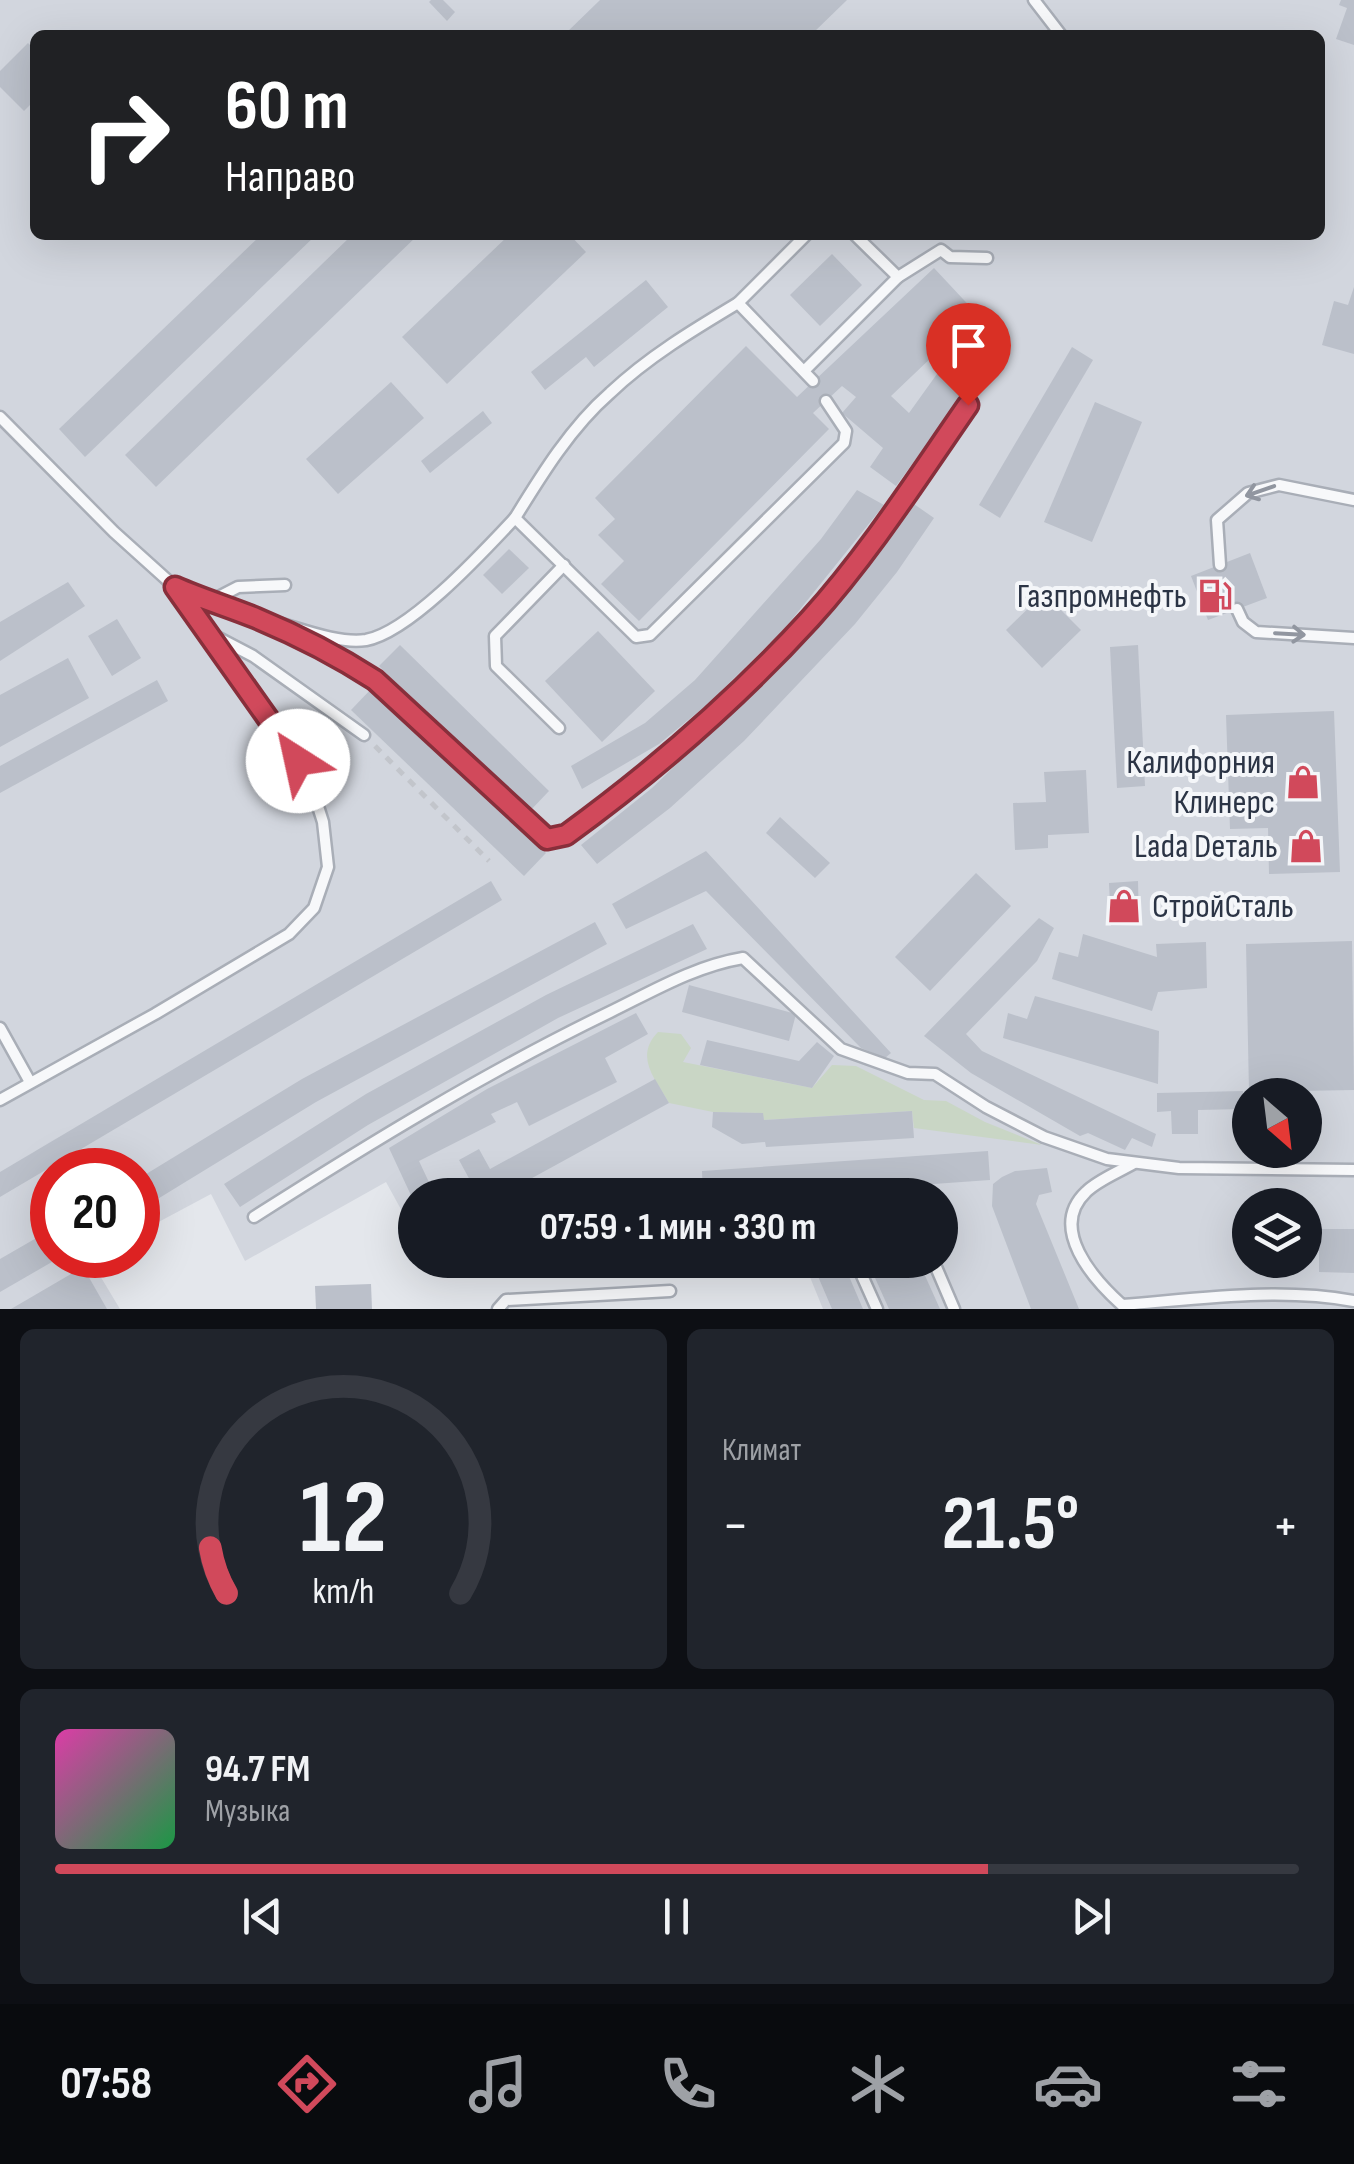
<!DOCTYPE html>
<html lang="ru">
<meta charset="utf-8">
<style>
body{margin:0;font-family:"Sofia Sans Condensed",sans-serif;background:#20242c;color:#f1f3f6;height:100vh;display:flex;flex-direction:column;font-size:38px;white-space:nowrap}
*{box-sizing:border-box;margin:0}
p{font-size:32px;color:#9ea1a6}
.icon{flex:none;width:55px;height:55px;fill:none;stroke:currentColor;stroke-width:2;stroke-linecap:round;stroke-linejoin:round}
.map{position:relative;height:1309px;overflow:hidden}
.panel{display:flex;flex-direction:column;gap:20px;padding:20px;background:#0d0f14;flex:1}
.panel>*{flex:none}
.banner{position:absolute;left:30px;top:30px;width:1295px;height:210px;border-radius:15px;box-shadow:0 10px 40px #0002;background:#202124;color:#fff;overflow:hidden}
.needle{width:65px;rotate:152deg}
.fabs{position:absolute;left:1232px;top:1078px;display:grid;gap:20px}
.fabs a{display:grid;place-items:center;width:90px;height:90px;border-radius:50%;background:#171b24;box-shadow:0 10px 40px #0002;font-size:50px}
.speed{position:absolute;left:30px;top:1148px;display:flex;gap:20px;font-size:50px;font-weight:700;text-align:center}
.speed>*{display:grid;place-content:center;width:130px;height:130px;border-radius:50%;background:#171b24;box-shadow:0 10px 40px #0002;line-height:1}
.speed .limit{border:15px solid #d22;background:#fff;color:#111}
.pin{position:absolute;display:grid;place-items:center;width:85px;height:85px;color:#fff;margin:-102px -42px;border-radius:50% 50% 50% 0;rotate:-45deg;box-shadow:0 0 10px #0007}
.pin .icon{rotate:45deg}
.me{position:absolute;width:110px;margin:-55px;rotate:325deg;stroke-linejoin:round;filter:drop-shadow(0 0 8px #0008)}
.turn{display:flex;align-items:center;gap:35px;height:210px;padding:0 30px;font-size:45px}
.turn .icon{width:130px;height:130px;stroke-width:2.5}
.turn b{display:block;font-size:70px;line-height:85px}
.big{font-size:75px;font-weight:700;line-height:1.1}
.panel .card{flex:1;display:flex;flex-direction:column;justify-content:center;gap:15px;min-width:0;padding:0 35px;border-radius:15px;background:#20242c}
.panel .dial{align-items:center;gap:0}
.dial svg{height:260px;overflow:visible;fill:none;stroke:#363941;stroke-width:7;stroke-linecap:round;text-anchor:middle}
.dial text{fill:#f1f3f6;stroke:none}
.song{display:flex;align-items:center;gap:30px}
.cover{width:120px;height:120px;border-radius:15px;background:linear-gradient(135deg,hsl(320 70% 55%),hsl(140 70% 35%))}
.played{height:10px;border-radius:5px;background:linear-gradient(90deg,#d1495b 75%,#363941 75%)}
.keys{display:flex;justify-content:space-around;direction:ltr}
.heat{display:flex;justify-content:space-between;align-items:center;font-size:55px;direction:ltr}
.panel .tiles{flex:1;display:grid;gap:20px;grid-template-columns:1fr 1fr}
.card:last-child{grid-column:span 2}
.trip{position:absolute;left:398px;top:1178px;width:560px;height:100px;border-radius:50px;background:#171b24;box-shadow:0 10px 40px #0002;font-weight:700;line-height:100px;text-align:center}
.dock{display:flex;height:160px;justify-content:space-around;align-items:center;background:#090b0e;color:#9ea1a6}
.dock .icon{width:70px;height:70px}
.dock .active{color:#d1495b}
.dock b{font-size:45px;color:#f1f3f6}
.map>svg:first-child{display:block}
</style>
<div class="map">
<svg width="1354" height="1309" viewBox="0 0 1354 1309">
<rect width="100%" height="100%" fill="#e4e7ec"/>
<!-- built -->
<path fill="#d2d6de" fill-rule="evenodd" d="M 0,0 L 1354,0 L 1354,1309 L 823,1309 L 803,1260 L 940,1260 L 940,1195 L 415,1195 L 415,1235 L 386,1182 L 245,1261 L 211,1194 L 138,1233 L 138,1170 L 52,1170 L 52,1255 L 96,1255 L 90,1259 L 120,1309 L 0,1309 ZM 35,35 L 1320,35 L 1320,235 L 35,235 ZM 1250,1095 L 1305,1095 L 1305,1150 L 1250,1150 ZM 1250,1205 L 1305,1205 L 1305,1260 L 1250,1260 Z"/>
<!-- green -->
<path fill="#c9d6c5" d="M 658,1032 L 681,1034 L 691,1048 L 683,1062 L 812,1088 L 832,1065 L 856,1066 L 924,1100 L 946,1101 L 985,1122 L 1042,1145 L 914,1128 L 912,1111 L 764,1120 L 762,1113 L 713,1112 L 669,1103 C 655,1078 634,1057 658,1032 Z"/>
<!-- building -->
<g fill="#bbc0ca">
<polygon points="431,0 443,0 455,12 447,21 429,2"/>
<polygon points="600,0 847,0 811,35 564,35"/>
<polygon points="1341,0 1354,0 1354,45 1336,39 1347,8 1339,5"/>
<polygon points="28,43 35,50 35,100 24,111 0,87 0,71"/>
<polygon points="261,235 316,235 85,457 59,429"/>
<polygon points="352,235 418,235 156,487 125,455"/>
<polygon points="509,235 570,235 586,252 447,384 402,337"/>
<polygon points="832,254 862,285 820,326 790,295"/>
<polygon points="934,268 977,314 891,396 909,413 947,360 974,380 896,486 870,467 883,448 842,413 856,397 842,386 813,413 829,429 639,621 601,584 624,561 598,535 615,519 595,498 746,346 797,397"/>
<polygon points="646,280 668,307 594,367 586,357 545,390 531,372"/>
<polygon points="1354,287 1354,354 1322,345 1334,301 1348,305"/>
<polygon points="1072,347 1093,360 1000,518 979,505"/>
<polygon points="391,382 424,418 338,494 306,459"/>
<polygon points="1095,402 1142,422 1092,542 1044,522"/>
<polygon points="483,411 492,423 430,473 421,461"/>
<polygon points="857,490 884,505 785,628 710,702 659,744 582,789 571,766 645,723 695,680 821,539"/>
<polygon points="911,502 934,518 897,572 855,624 744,741 670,808 597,864 581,845 652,788 792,653 834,606"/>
<polygon points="509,549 529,568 502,594 483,575"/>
<polygon points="1250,553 1267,598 1208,620 1191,576"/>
<polygon points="68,582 85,606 0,661 0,622"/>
<polygon points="1044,593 1081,630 1042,668 1006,630"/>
<polygon points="117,619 141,658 112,676 88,636"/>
<polygon points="598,631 655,691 602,742 545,681"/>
<polygon points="400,645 549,791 528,813 379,666"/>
<polygon points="1138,645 1145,786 1117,788 1110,647"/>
<polygon points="68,658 89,698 0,747 0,695"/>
<polygon points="157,680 168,701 0,793 0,766"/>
<polygon points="373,687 546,853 524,876 351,710"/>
<polygon points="1334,711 1340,872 1269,874 1268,828 1230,829 1226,715"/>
<polygon points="1086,770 1089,833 1048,835 1048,848 1015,850 1013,803 1046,802 1044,772"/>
<polygon points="780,817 830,863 815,878 766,833"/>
<polygon points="706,851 891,1053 885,1058 861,1048 706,891 626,929 612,904"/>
<polygon points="976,873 1011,906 930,991 895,957"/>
<polygon points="491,881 502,900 0,1197 0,1172"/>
<polygon points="1138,881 1139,925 1111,926 1109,883"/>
<polygon points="1039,918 1054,928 1037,961 966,1034 982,1051 1156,1134 1152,1147 1132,1138 1125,1150 1088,1133 1080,1136 971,1073 924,1036"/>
<polygon points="595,922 607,944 316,1102 138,1211 138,1179 302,1079"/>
<polygon points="693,924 707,949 558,1018 368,1125 240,1207 224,1184 366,1094 546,995"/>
<polygon points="1083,934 1157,957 1156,944 1206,942 1207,988 1158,992 1152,1011 1052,979 1059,952 1078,957"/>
<polygon points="1352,941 1354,1090 1249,1092 1246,944"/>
<polygon points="689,985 796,1014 789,1041 682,1012"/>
<polygon points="1035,996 1159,1031 1158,1084 1003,1038 1008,1013 1027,1019"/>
<polygon points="636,1013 648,1034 605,1058 617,1082 529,1126 517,1102 491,1114 496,1122 419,1161 435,1195 415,1195 415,1204 389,1148 487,1089"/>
<polygon points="707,1040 799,1061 817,1042 834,1056 812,1088 700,1065"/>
<polygon points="655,1079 669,1103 503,1194 500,1189 490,1195 478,1195 459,1160 479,1149 490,1169"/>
<polygon points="1243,1091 1244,1109 1198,1110 1198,1134 1172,1134 1171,1111 1157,1112 1157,1093"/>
<polygon points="912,1111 914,1138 766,1147 765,1142 742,1144 712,1127 713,1112 763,1113 764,1120"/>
<polygon points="988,1151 990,1180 778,1195 703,1195 702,1171"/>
<polygon points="1047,1168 1052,1192 1039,1195 1036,1204 1079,1309 1031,1309 992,1206 993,1184 1002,1177 1015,1171"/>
<polygon points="52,1229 52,1255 64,1255 0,1292 0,1259"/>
<polygon points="1319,1229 1354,1229 1354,1273 1319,1272"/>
<polygon points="811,1260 842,1260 863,1309 832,1309"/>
<polygon points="867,1260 918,1260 940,1309 889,1309"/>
<polygon points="83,1267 107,1309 11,1309"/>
<polygon points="371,1284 372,1309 316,1309 315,1286"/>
</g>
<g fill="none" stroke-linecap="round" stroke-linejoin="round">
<!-- service casing -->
<g stroke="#a9aeb7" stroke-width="15">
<g id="service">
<polyline points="1034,0 1061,35"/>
<polyline points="898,277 941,250 950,257 987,258"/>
<polyline points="738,303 806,235"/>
<polyline points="805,370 898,277 855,235"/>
<path d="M 813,381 L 738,303 C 693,330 648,357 610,393 C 571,427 542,474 515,518 L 636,637 L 650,635 L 844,443 L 846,431 L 826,401"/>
<polyline points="0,417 114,532 175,587 208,632 240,681 288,743 309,778 323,822 328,867 314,908 289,934 155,1014 0,1100"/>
<polyline points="1220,565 1217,520 1248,493 1279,485 1354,500"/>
<polyline points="176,587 208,602 258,618"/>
<polyline points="209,602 238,587 285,585"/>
<polyline points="1237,609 1243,622 1256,632 1354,638"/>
<path d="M 255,617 L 375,679 L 547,839 L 566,835 C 654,770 736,700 810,619 C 869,554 918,477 968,405"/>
<path d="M 275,622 C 301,629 338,644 366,640 C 410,632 484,551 515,518"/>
<polyline points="209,633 253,656 364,735"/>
<polyline points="559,728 496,666 495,636 564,565"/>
<polyline points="0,1028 30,1082"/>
<path d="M 1134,1163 C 1119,1172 1098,1180 1086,1192 C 1048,1228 1093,1279 1122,1305 C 1198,1299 1278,1287 1354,1301"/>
<path d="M 254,1217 C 370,1143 486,1072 610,1012 C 653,991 695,966 743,958 L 841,1049 L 908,1073 L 935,1074 L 986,1107 L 1044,1137 L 1107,1159 L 1179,1168 L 1354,1170"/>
<polyline points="855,1260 877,1309"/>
<polyline points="933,1260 954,1309"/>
<polyline points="498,1309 506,1300 670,1291"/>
</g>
</g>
<!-- path -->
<polyline stroke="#c2c5cb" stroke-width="5" stroke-dasharray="8 8" stroke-linecap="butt" points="375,746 489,861"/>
<!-- service -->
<use href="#service" stroke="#f7f8fa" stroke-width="10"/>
</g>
<!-- one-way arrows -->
<defs><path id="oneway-shaft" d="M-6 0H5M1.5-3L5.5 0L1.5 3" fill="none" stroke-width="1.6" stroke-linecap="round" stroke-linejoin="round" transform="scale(2.5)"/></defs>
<g stroke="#9196a0">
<use href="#oneway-shaft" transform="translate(1260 491) rotate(161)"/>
<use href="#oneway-shaft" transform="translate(1290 634) rotate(3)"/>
</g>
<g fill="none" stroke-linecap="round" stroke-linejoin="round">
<!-- route casing -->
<g stroke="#882f3b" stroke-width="25">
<path id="route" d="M 298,761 L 175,587 C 202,599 229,607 256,618 C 297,635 338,656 375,680 L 547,839 L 566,835 C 654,771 736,700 810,619 C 869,554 918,477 968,405"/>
</g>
<!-- route -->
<use href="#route" stroke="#d1495b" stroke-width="18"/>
</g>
<!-- icons -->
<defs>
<g id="fuel-bare" transform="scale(2.7)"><path d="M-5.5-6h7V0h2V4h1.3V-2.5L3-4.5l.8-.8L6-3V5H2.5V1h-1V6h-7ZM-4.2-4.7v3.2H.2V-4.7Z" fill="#d1495b" stroke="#f4f6f9" stroke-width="2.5" paint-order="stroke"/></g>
<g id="shop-bare" transform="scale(2.7)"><path d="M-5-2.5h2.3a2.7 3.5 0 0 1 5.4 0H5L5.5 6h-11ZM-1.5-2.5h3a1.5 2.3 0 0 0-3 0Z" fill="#d1495b" stroke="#f4f6f9" stroke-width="2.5" paint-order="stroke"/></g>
</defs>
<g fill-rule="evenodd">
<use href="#fuel-bare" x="1215" y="596"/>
<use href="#shop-bare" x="1303" y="782"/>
<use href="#shop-bare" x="1306" y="846"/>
<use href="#shop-bare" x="1124" y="906"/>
</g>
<g text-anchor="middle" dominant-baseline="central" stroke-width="8" stroke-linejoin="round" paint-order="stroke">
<!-- poi labels -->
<g font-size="35" fill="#2b3445" stroke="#f4f6f9" text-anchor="end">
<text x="1187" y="596">Газпромнефть</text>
<text x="1275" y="762">Калифорния<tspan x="1275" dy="40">Клинерс</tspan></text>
<text x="1278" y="846">Lada Dеталь</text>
<text x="1152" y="906" text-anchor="start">СтройСталь</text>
</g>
</g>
</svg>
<div class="fabs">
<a><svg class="needle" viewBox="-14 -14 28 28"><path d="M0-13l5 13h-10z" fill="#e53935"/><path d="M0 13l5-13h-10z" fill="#9ea1a6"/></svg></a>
<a><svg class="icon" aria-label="layers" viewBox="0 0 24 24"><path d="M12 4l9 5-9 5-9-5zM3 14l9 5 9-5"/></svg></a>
</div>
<div class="speed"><div class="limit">20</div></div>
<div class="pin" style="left:968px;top:405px;background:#d93025"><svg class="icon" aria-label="arrive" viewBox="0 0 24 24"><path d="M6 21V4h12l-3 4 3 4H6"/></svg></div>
<svg class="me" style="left:298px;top:761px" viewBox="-20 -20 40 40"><circle r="19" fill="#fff"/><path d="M0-13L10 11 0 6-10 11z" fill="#d1495b"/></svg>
<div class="trip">07:59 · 1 мин · 330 m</div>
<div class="banner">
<div class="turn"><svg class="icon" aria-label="right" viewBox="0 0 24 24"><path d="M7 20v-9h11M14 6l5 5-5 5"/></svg><div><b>60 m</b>Направо</div></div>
</div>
</div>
<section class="panel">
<div class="tiles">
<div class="card dial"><svg viewBox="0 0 100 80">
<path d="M14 69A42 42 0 1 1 86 69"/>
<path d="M14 69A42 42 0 0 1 9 55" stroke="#d1495b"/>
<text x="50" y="56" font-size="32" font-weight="700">12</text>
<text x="50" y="72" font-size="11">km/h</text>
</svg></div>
<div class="card"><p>Климат</p>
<div class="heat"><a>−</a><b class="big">21.5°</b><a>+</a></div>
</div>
<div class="card">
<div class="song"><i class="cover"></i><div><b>94.7 FM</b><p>Музыка</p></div></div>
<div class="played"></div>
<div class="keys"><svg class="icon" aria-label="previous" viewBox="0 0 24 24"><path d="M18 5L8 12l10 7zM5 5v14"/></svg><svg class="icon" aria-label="pause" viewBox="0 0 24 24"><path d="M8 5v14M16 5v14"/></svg><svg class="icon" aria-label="next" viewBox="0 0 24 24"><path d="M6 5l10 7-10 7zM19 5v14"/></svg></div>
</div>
</div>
</section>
<nav class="dock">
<b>07:58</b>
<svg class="icon active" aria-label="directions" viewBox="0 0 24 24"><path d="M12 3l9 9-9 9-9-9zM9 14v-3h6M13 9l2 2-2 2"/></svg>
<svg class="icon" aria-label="music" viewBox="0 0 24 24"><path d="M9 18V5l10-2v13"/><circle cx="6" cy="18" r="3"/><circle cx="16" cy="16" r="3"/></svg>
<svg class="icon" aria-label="phone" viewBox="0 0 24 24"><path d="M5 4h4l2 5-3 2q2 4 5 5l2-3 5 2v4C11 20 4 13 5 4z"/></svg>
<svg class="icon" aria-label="climate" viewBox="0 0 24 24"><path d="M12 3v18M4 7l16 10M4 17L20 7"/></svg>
<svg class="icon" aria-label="car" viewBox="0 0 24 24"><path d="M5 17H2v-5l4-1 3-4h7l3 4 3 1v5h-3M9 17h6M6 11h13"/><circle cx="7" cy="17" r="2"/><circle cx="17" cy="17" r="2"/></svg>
<svg class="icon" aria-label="filters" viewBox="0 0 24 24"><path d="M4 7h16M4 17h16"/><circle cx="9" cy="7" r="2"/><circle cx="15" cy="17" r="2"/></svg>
</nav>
